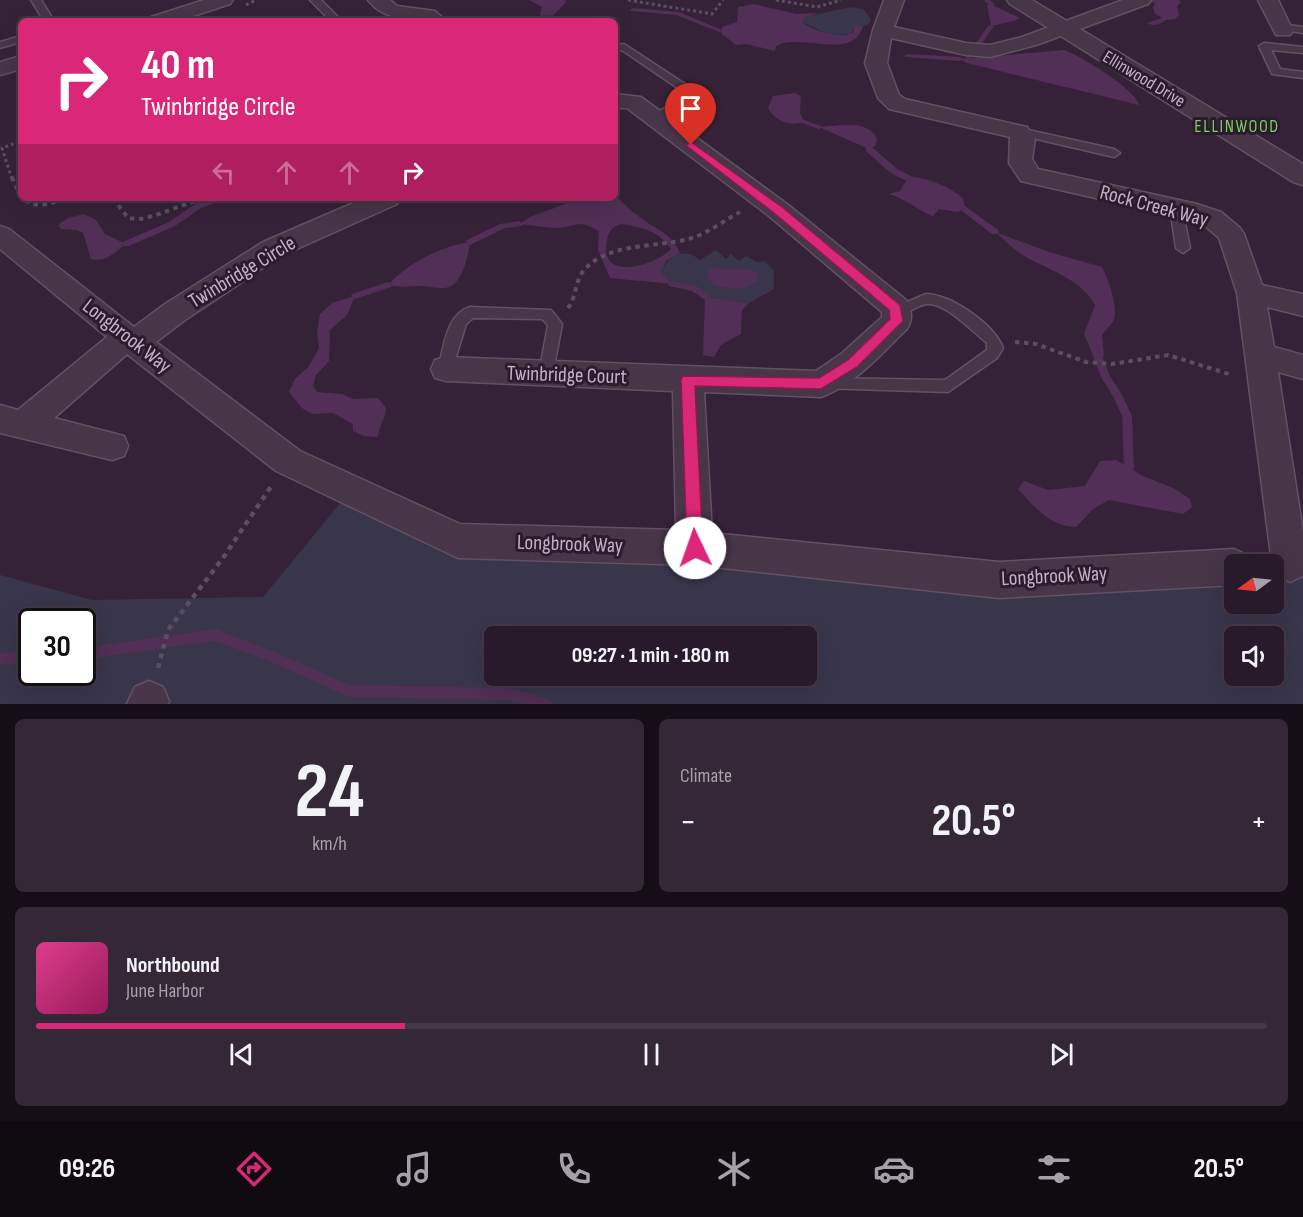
<!DOCTYPE html>
<meta charset="utf-8">
<style>
body{margin:0;font-family:"Sofia Sans Condensed",sans-serif;background:#342736;color:#f1f3f6;height:100vh;display:flex;flex-direction:column;font-size:22px;white-space:nowrap}
*{box-sizing:border-box;margin:0}
p{font-size:20px;color:#a5a1a8}
.icon{flex:none;width:33px;height:33px;fill:none;stroke:currentColor;stroke-width:2;stroke-linecap:round;stroke-linejoin:round}
.map{position:relative;height:704px;overflow:hidden}
.side{display:flex;flex-direction:column;gap:15px;padding:15px;background:#160e17;flex:1}
.side>*{flex:none}
.guide{position:absolute;left:18px;top:18px;width:600px;height:183px;border-radius:9px;box-shadow:0 6px 24px #0002,0 0 0 2px #443847;background:#db2777;color:#fff;overflow:hidden}
.needle{width:39px;rotate:255deg}
.controls{position:absolute;left:1224px;top:554px;display:grid;gap:12px}
.controls a{display:grid;place-items:center;width:60px;height:60px;border-radius:9px;background:#281a2a;box-shadow:0 6px 24px #0002,0 0 0 2px #443847;font-size:30px}
.speed{position:absolute;left:18px;top:608px;display:flex;gap:12px;font-size:30px;font-weight:700;text-align:center}
.speed>*{display:grid;place-content:center;width:78px;height:78px;border-radius:50%;background:#281a2a;box-shadow:0 6px 24px #0002,0 0 0 2px #443847;line-height:1}
.speed .limit{border:3px solid #111;border-radius:9px;background:#fff;color:#111}
.pin{position:absolute;display:grid;place-items:center;width:51px;height:51px;color:#fff;margin:-62px -26px;border-radius:50% 50% 50% 0;rotate:-45deg;box-shadow:0 0 6px #0007}
.pin .icon{rotate:45deg}
.me{position:absolute;width:66px;margin:-33px;rotate:357deg;stroke-linejoin:round;filter:drop-shadow(0 0 4px #0008)}
.turn{display:flex;align-items:center;gap:21px;height:126px;padding:0 24px;font-size:27px}
.turn .icon{width:78px;height:78px;stroke-width:2.5}
.turn b{display:block;font-size:42px;line-height:51px}
.lanes{display:flex;align-items:center;height:57px;padding:0 24px;background:#0003;justify-content:center;gap:30px;direction:ltr}
.lanes .off{opacity:.35}
.big{font-size:45px;font-weight:700;line-height:1.1}
.side .widget{flex:1;display:flex;flex-direction:column;justify-content:center;gap:9px;min-width:0;padding:0 21px;border-radius:9px;background:#342736}
.side .dial{align-items:center;gap:0}
.dial b{font-size:78px;line-height:1}
.song{display:flex;align-items:center;gap:18px}
.cover{width:72px;height:72px;border-radius:9px;background:linear-gradient(135deg,hsl(330 70% 55%),hsl(330 70% 35%))}
.played{height:6px;border-radius:3px;background:linear-gradient(90deg,#db2777 30%,#443847 30%)}
.keys{display:flex;justify-content:space-around;direction:ltr}
.heat{display:flex;justify-content:space-between;align-items:center;font-size:33px;direction:ltr}
.side .tiles{flex:1;display:grid;gap:15px;grid-template-columns:1fr 1fr}
.widget:last-child{grid-column:span 2}
.trip{position:absolute;left:484px;top:626px;width:333px;height:60px;border-radius:9px;background:#281a2a;box-shadow:0 6px 24px #0002,0 0 0 2px #443847;font-weight:700;line-height:60px;text-align:center}
.tabs{display:flex;height:96px;justify-content:space-around;align-items:center;background:#100a11;color:#a5a1a8}
.tabs .icon{width:42px;height:42px}
.tabs .active{color:#db2777}
.tabs b{font-size:27px;color:#f1f3f6}
.map>svg:first-child{display:block}
</style>
<div class="map">
<svg width="1303" height="704" viewBox="0 0 1303 704">
<rect width="100%" height="100%" fill="#362238"/>
<!-- green -->
<g fill="#39354b" fill-rule="evenodd">
<polygon points="851,7 863,9 871,19 868,25 854,27 853,34 829,35 802,22 805,17"/>
<path d="M 716,250 L 726,259 L 731,254 L 739,261 L 746,256 L 757,262 L 765,261 L 774,271 L 774,289 L 749,303 L 705,297 L 694,288 L 672,284 L 661,272 C 669,255 684,247 700,260 Z"/>
<path d="M 351,490 L 458,541 L 999,580 L 1234,567 L 1234,603 L 1274,603 L 1274,565 L 1303,563 L 1303,704 L 0,704 L 0,575 L 92,600 L 263,597 ZM 32,621 L 82,621 L 82,672 L 32,672 ZM 495,636 L 807,636 L 807,675 L 495,675 ZM 1234,636 L 1274,636 L 1274,675 L 1234,675 Z"/>
</g>
<!-- water -->
<g fill="#522f56" fill-rule="evenodd">
<polygon points="529,0 565,0 566,2 553,16 540,15 542,7"/>
<polygon points="1157,0 1179,0 1181,2 1177,6 1179,15 1175,19 1168,20 1155,14 1153,7"/>
<path d="M 754,4 L 796,14 L 819,13 L 805,17 L 802,22 C 812,31 844,40 854,32 L 854,26 L 863,26 C 853,62 800,32 776,46 L 775,51 L 746,44 L 736,45 L 722,34 L 722,27 L 737,22 L 738,7 Z"/>
<polygon points="987,5 992,5 1020,18 1014,21 991,26"/>
<path d="M 1064,50 C 1080,55 1136,90 1139,105 L 967,63 L 960,59 Z"/>
<path d="M 795,93 L 801,96 L 800,113 L 804,122 C 789,126 776,122 768,108 L 773,96 Z"/>
<path d="M 842,125 C 855,124 873,126 877,140 L 875,146 L 869,149 L 819,127 Z"/>
<path d="M 913,177 C 933,180 947,186 963,198 L 965,209 L 958,212 L 939,209 L 933,216 C 916,210 906,198 888,194 L 900,191 L 906,181 Z"/>
<path d="M 615,195 C 623,203 632,212 641,218 C 658,231 670,232 680,253 L 666,261 L 661,272 L 672,284 L 610,278 L 598,250 L 599,231 C 578,219 578,226 558,228 C 545,228 532,225 519,224 L 532,216 L 582,198 L 615,198 ZM 621,224 C 642,227 659,231 671,249 C 654,267 597,282 607,240 C 609,231 611,227 621,224 Z"/>
<path d="M 84,214 L 96,220 L 105,234 L 126,244 C 115,252 106,263 91,259 L 83,233 L 77,230 L 61,229 L 58,225 L 68,218 Z"/>
<path d="M 995,232 L 1052,253 L 1102,267 C 1108,278 1118,306 1114,319 C 1112,324 1106,330 1102,335 L 1104,357 L 1093,355 L 1084,334 L 1095,305 C 1079,277 1047,270 1021,254 C 1012,248 1004,239 995,232 Z"/>
<path d="M 470,242 C 469,254 462,283 449,287 C 442,290 429,286 421,286 C 409,286 400,288 388,285 C 409,262 440,247 470,242 Z"/>
<path d="M 713,268 C 729,270 742,267 758,272 L 757,281 L 743,289 L 714,286 L 707,277 L 709,270 Z"/>
<path d="M 355,296 L 347,315 L 330,330 L 329,361 L 316,375 L 313,386 L 317,392 L 342,394 L 353,399 L 378,398 L 386,408 C 385,419 379,426 378,437 L 364,436 L 353,431 L 353,424 L 333,413 L 312,414 L 302,408 L 289,392 L 295,379 L 309,366 L 319,348 L 317,332 L 320,314 L 332,303 Z"/>
<polygon points="705,297 749,303 742,310 741,334 721,345 714,357 703,355"/>
<path d="M 1116,460 L 1141,475 L 1175,489 L 1190,499 L 1192,507 L 1183,514 L 1109,500 L 1093,509 L 1076,527 C 1050,527 1034,506 1018,489 L 1024,481 L 1048,490 L 1085,486 L 1100,461 Z"/>
</g>
<g fill="none" stroke-linecap="round" stroke-linejoin="round">
<!-- stream -->
<g fill="#522f56" fill-rule="evenodd">
<polygon points="984,0 990,0 995,5 990,6"/>
<polygon points="1146,0 1157,0 1161,2 1158,4"/>
<polygon points="633,8 679,12 724,31 719,32 676,15 631,11 630,10"/>
<polygon points="542,15 547,16 539,21 532,21"/>
<path d="M 1164,17 L 1167,19 C 1162,24 1153,27 1147,23 Z"/>
<polygon points="989,25 994,26 971,58 967,58 966,57"/>
<polygon points="907,54 960,57 963,59 960,61 905,57 904,56"/>
<polygon points="804,120 821,126 822,127 819,129 802,123 801,122"/>
<path d="M 866,147 L 872,147 L 897,169 L 913,177 L 913,181 C 895,181 879,162 866,151 Z"/>
<polygon points="212,198 224,198 223,200 201,208 175,226 129,246 123,246 122,244 123,242 169,222 195,204"/>
<polygon points="965,206 998,230 999,232 998,234 992,234 962,211 961,209"/>
<polygon points="519,221 523,224 522,226 505,228 470,245 466,242 467,240 500,224"/>
<polygon points="672,281 697,286 709,297 705,300 692,291 669,286 668,284 669,282"/>
<polygon points="388,282 392,285 391,287 355,299 351,296 352,294"/>
<polygon points="1098,352 1101,353 1110,376 1121,393 1132,416 1134,467 1133,470 1129,471 1125,470 1124,467 1122,416 1114,398 1101,377 1093,356 1095,353"/>
<polygon points="215,629 275,652 349,685 509,688 545,698 549,700 551,704 523,704 509,700 349,697 269,661 215,641 82,660 82,648"/>
<polygon points="32,651 32,663 0,665 0,653"/>
</g>
<!-- service casing -->
<g stroke="#625063" stroke-width="3">
<g id="service">
<polygon points="31,0 41,0 54,21 44,21"/>
<polygon points="310,0 321,0 340,19 331,21"/>
<polygon points="1281,24 1303,27 1303,33 1277,29 1277,25"/>
<polygon points="21,36 21,42 0,48 0,42"/>
<polygon points="1264,43 1303,47 1303,53 1271,50 1280,69 1303,72 1303,78 1272,74 1259,46"/>
<polygon points="624,44 691,88 692,101 659,120 651,120 651,116 682,98 682,91 622,50 615,51 615,45"/>
<polygon points="1019,128 1114,149 1120,153 1114,157 1015,134 1015,130"/>
<polygon points="1176,204 1182,208 1190,248 1183,253 1176,248 1170,208"/>
<path d="M 926,294 C 952,295 994,324 1003,348 L 997,358 L 948,392 L 820,388 L 817,384 L 820,380 L 825,378 L 945,380 L 987,350 L 987,343 C 973,332 945,302 927,304 C 916,305 906,315 896,318 L 891,317 L 889,313 L 891,309 Z"/>
<path d="M 470,307 L 551,310 L 562,324 L 552,378 L 547,380 L 542,378 L 539,374 L 548,325 L 542,319 L 473,318 L 466,324 L 451,373 L 441,373 L 438,369 C 444,348 446,314 470,307 Z"/>
</g>
</g>
<!-- minor casing -->
<g stroke="#625063" stroke-width="3">
<g id="minor">
<polygon points="204,0 233,0 230,4 178,21 148,21 151,17"/>
<path d="M 368,0 L 390,0 L 397,6 L 435,11 L 446,21 C 421,21 385,23 368,0 Z"/>
<polygon points="884,0 904,0 894,27 966,43 990,45 1022,37 1123,0 1151,0 1148,4 1036,45 990,57 966,55 891,38 887,63 899,95 905,99 1027,127 1035,139 1032,159 1038,169 1197,204 1221,212 1240,228 1244,234 1262,285 1303,294 1303,316 1267,307 1274,347 1303,355 1303,379 1278,372 1303,531 1303,576 1290,582 1277,576 1272,564 1237,293 1219,238 1203,224 1183,218 1021,181 1009,163 1010,137 889,109 878,98 865,63 873,30"/>
<polygon points="1258,0 1278,0 1293,31 1290,35 1276,35"/>
<polygon points="21,56 21,69 0,75 0,62"/>
<path d="M 615,94 L 641,97 L 787,204 L 906,300 C 912,311 913,319 907,329 C 882,353 855,385 821,397 L 704,392 L 712,533 L 999,562 L 1234,549 L 1247,555 L 1251,564 L 1234,564 L 1234,585 L 999,598 L 695,565 L 458,558 L 276,471 L 127,354 L 54,418 L 124,436 L 128,446 L 124,456 L 112,460 L 0,433 L 0,405 L 18,410 L 107,337 L 0,249 L 0,226 L 9,229 L 134,327 L 165,304 L 263,242 L 365,198 L 401,198 L 397,204 L 281,256 L 185,320 L 156,342 L 300,451 L 460,524 L 676,530 L 673,391 L 446,381 L 435,378 L 431,369 L 435,360 L 446,357 L 816,371 L 841,354 L 882,317 L 882,312 L 769,216 L 627,108 L 615,108 Z"/>
<polygon points="149,681 163,687 169,701 168,704 127,704 135,687"/>
</g>
</g>
<!-- tertiary casing -->
<g stroke="#625063" stroke-width="3">
<polygon id="tertiary" points="1007,0 1032,0 1303,164 1303,185 1293,182 1010,4"/>
</g>
<!-- path-far2 -->
<g stroke="#594f64" stroke-width="3" stroke-dasharray="3 3" stroke-linecap="butt">
<polyline points="628,0 712,14 723,0"/>
<polyline points="776,0 817,7 841,0"/>
<polyline points="246,5 256,0"/>
<polyline points="12,179 2,148 21,141"/>
</g>
<!-- path-far1 -->
<g stroke="#594f64" stroke-width="4" stroke-dasharray="4.5 4.5" stroke-linecap="butt">
<path d="M 12,177 C 24,211 38,208 68,198"/>
<polyline points="113,198 128,218 141,219 156,215 203,198"/>
<path d="M 568,308 C 577,296 575,280 584,270 C 611,240 660,249 695,237 C 711,231 725,220 740,212"/>
<polyline points="1015,342 1036,344 1086,362 1112,364 1168,355 1232,375"/>
</g>
<!-- path -->
<polyline stroke="#594f64" stroke-width="4.5" stroke-dasharray="5 5" stroke-linecap="butt" points="158,668 168,630 223,558 272,485"/>
<!-- service -->
<use href="#service" fill="#473548" fill-rule="evenodd"/>
<!-- minor -->
<use href="#minor" fill="#473548" fill-rule="evenodd"/>
<!-- tertiary -->
<use href="#tertiary" fill="#473548" fill-rule="evenodd"/>
</g>
<!-- route -->
<polygon fill="#db2777" stroke="#8e194d" stroke-width="1.5" points="691,142 782,207 900,305 903,321 857,367 821,389 695,386 703,548 701,553 695,555 689,553 687,548 681,380 683,376 819,378 848,360 890,319 889,310 774,213 688,147 686,145"/>
<g text-anchor="middle" dominant-baseline="central" stroke-width="6" stroke-linejoin="round" paint-order="stroke">
<!-- far-street labels -->
<g font-size="18" fill="#c4b0c5" stroke="#2b1b2d">
<text transform="translate(1144 79) rotate(31)">Ellinwood Drive</text>
</g>
<!-- far-neighbourhood labels -->
<g font-size="18" letter-spacing="1.5" fill="#7ace61" stroke="#2b1b2d">
<text x="1237" y="126">ELLINWOOD</text>
</g>
<!-- street labels -->
<g font-size="21" fill="#c4b0c5" stroke="#2b1b2d">
<text transform="translate(1154 206) rotate(15)">Rock Creek Way</text>
<text transform="translate(242 272) rotate(-31)">Twinbridge Circle</text>
<text transform="translate(127 336) rotate(38)">Longbrook Way</text>
<text transform="translate(567 375) rotate(2)">Twinbridge Court</text>
<text transform="translate(570 544) rotate(2)">Longbrook Way</text>
<text transform="translate(1054 576) rotate(-3)">Longbrook Way</text>
</g>
</g>
</svg>
<div class="controls">
<a><svg class="needle" viewBox="-14 -14 28 28"><path d="M0-13l5 13h-10z" fill="#e53935"/><path d="M0 13l5-13h-10z" fill="#a5a1a8"/></svg></a>
<a><svg class="icon" aria-label="sound" viewBox="0 0 24 24"><path d="M4 9h4l5-4v14l-5-4H4zM17 9q2 3 0 6"/></svg></a>
</div>
<div class="speed"><div class="limit">30</div></div>
<div class="pin" style="left:691px;top:145px;background:#d93025"><svg class="icon" aria-label="arrive" viewBox="0 0 24 24"><path d="M6 21V4h12l-3 4 3 4H6"/></svg></div>
<svg class="me" style="left:695px;top:548px" viewBox="-20 -20 40 40"><circle r="19" fill="#fff"/><path d="M0-13L10 11 0 6-10 11z" fill="#db2777"/></svg>
<div class="trip">09:27 · 1 min · 180 m</div>
<div class="guide">
<div class="turn"><svg class="icon" aria-label="right" viewBox="0 0 24 24"><path d="M7 20v-9h11M14 6l5 5-5 5"/></svg><div><b>40 m</b>Twinbridge Circle</div></div>
<div class="lanes"><svg class="icon off" aria-label="left" viewBox="0 0 24 24"><path d="M17 20v-9H6M10 6l-5 5 5 5"/></svg><svg class="icon off" aria-label="ahead" viewBox="0 0 24 24"><path d="M12 20V5M6 11l6-6 6 6"/></svg><svg class="icon off" aria-label="ahead" viewBox="0 0 24 24"><path d="M12 20V5M6 11l6-6 6 6"/></svg><svg class="icon" aria-label="right" viewBox="0 0 24 24"><path d="M7 20v-9h11M14 6l5 5-5 5"/></svg></div>
</div>
</div>
<section class="side">
<div class="tiles">
<div class="widget dial"><b>24</b><p>km/h</p></div>
<div class="widget"><p>Climate</p>
<div class="heat"><a>−</a><b class="big">20.5°</b><a>+</a></div>
</div>
<div class="widget">
<div class="song"><i class="cover"></i><div><b>Northbound</b><p>June Harbor</p></div></div>
<div class="played"></div>
<div class="keys"><svg class="icon" aria-label="previous" viewBox="0 0 24 24"><path d="M18 5L8 12l10 7zM5 5v14"/></svg><svg class="icon" aria-label="pause" viewBox="0 0 24 24"><path d="M8 5v14M16 5v14"/></svg><svg class="icon" aria-label="next" viewBox="0 0 24 24"><path d="M6 5l10 7-10 7zM19 5v14"/></svg></div>
</div>
</div>
</section>
<nav class="tabs">
<b>09:26</b>
<svg class="icon active" aria-label="directions" viewBox="0 0 24 24"><path d="M12 3l9 9-9 9-9-9zM9 14v-3h6M13 9l2 2-2 2"/></svg>
<svg class="icon" aria-label="music" viewBox="0 0 24 24"><path d="M9 18V5l10-2v13"/><circle cx="6" cy="18" r="3"/><circle cx="16" cy="16" r="3"/></svg>
<svg class="icon" aria-label="phone" viewBox="0 0 24 24"><path d="M5 4h4l2 5-3 2q2 4 5 5l2-3 5 2v4C11 20 4 13 5 4z"/></svg>
<svg class="icon" aria-label="climate" viewBox="0 0 24 24"><path d="M12 3v18M4 7l16 10M4 17L20 7"/></svg>
<svg class="icon" aria-label="car" viewBox="0 0 24 24"><path d="M5 17H2v-5l4-1 3-4h7l3 4 3 1v5h-3M9 17h6M6 11h13"/><circle cx="7" cy="17" r="2"/><circle cx="17" cy="17" r="2"/></svg>
<svg class="icon" aria-label="filters" viewBox="0 0 24 24"><path d="M4 7h16M4 17h16"/><circle cx="9" cy="7" r="2"/><circle cx="15" cy="17" r="2"/></svg>
<b>20.5°</b>
</nav>
